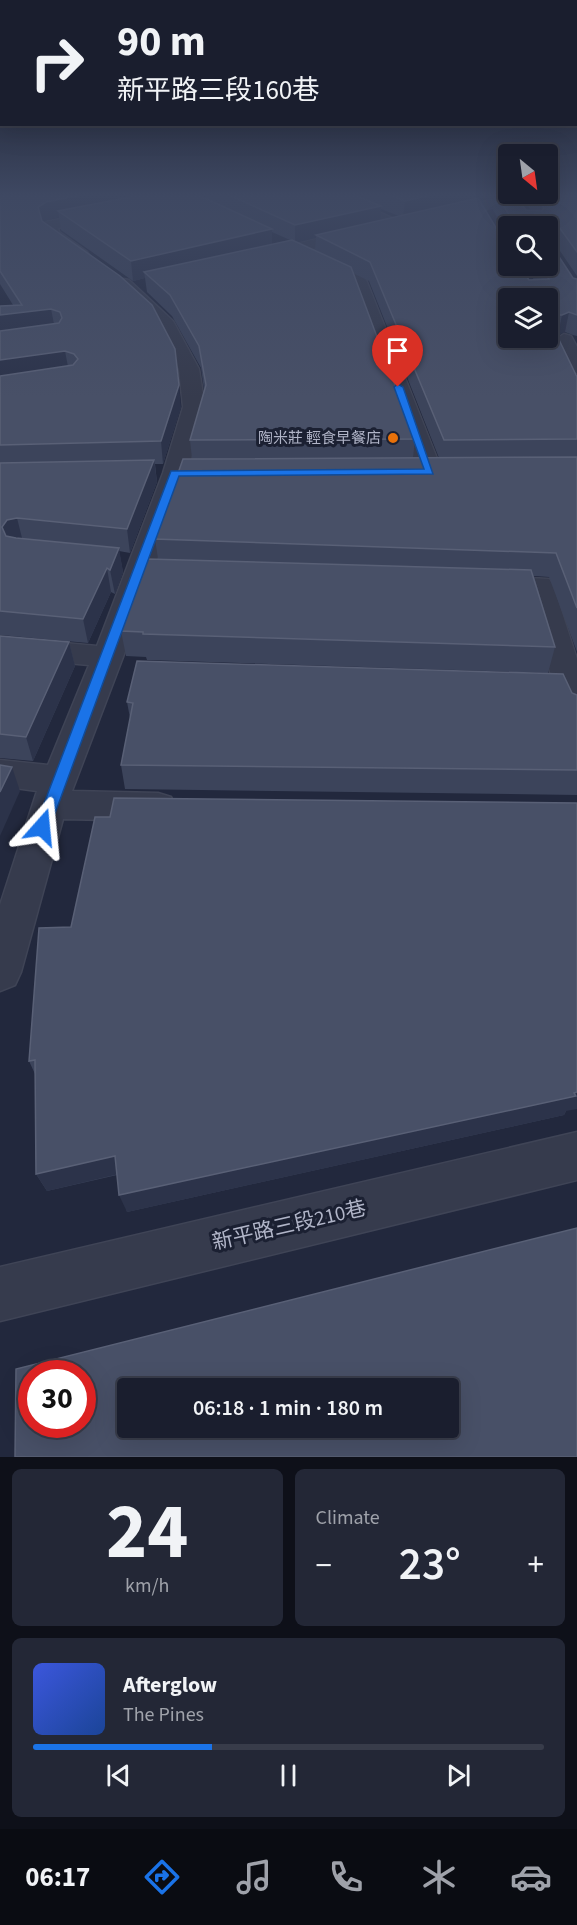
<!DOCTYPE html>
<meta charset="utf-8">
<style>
body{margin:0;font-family:"Source Sans 3","Noto Sans TC",sans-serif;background:#232736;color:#f1f3f6;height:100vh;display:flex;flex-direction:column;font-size:22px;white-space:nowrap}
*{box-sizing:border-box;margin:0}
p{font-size:20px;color:#9fa2aa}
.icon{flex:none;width:33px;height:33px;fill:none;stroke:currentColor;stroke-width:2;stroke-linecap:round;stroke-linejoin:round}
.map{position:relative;height:1457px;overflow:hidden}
.side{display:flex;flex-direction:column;gap:12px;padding:12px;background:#0e1019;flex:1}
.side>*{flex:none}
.banner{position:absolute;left:0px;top:0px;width:578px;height:126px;box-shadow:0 6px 24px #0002,0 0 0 2px #383c4a;background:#1a1e2e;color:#f1f3f6;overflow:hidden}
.needle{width:39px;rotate:151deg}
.buttons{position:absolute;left:498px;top:144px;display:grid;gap:12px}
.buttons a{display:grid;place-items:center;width:60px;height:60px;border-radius:6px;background:#1a1e2e;box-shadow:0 6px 24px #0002,0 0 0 2px #383c4a;font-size:30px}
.speed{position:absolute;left:18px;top:1360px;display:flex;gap:12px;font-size:30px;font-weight:700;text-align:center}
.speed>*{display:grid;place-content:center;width:78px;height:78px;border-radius:50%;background:#1a1e2e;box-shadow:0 6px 24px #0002,0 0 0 2px #383c4a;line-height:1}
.speed .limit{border:9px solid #d22;background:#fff;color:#111}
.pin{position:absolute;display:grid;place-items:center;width:51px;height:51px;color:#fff;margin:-62px -26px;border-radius:50% 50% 50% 0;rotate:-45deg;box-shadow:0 0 6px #0007}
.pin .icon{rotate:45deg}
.me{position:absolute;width:66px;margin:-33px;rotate:18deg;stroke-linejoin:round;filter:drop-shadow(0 0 4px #0008)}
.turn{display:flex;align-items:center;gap:21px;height:126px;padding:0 18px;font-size:27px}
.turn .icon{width:78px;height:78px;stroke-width:2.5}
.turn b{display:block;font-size:42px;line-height:51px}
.big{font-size:45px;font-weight:600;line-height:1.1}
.side .tile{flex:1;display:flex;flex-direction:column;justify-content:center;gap:9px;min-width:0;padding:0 21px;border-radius:9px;background:#232736}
.side .dial{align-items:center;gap:0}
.dial b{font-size:78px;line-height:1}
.song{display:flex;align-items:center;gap:18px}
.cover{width:72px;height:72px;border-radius:9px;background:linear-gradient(135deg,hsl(230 70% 55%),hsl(220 70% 35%))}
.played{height:6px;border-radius:3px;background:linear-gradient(90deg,#1a73e8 35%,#383c4a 35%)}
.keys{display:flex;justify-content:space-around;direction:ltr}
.heat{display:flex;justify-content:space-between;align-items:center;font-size:33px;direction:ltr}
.side .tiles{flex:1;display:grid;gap:12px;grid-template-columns:1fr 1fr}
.tile:last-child{grid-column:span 2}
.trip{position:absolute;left:117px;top:1378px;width:342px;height:60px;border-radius:6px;background:#1a1e2e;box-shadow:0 6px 24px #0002,0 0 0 2px #383c4a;font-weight:600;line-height:60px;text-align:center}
.tab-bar{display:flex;height:96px;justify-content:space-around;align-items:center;background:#0a0c12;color:#9fa2aa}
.tab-bar .icon{width:42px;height:42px}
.tab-bar .active{color:#1a73e8}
.tab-bar b{font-size:27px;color:#f1f3f6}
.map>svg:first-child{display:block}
</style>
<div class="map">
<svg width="577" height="1457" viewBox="0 0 577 1457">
<rect width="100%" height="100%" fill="#22283d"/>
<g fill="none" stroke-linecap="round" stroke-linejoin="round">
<!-- minor casing -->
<g stroke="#3f4456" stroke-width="3">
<g id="minor">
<polygon points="185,194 211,194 209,197 156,208 149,204 151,201"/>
<polygon points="320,194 338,194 408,225 406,228 396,228"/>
<polygon points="567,194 560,198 513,203 438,220 431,216 433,213 513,195"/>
<polygon points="102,211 107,212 109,215 107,218 58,228 59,232 87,252 89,255 87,258 75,258 44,234 45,222"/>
<polygon points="358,229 366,234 363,237 263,261 255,256 257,253"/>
<polygon points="315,256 365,278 367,282 442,471 438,476 422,476 418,471 352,285 309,264 307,261"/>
<polygon points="123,279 129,280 173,321 199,369 205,407 187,473 123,657 72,791 158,793 171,797 176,807 171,817 158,821 63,819 21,972 15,985 0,991 0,905 37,791 0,786 0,760 48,765 89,665 0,657 0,637 97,646 163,473 183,407 179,369 156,324 115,284"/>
<polygon points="564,334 571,336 577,347 577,373 570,371 555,340"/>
<polygon points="491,576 549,579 553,585 577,659 577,720 566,717 561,709 527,593 481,590 477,584 481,578"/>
<polygon points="577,1132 577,1180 0,1321 0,1267"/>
</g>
</g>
<!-- minor -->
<use href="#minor" fill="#363b4d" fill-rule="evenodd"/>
</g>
<!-- wall -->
<g fill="#3c445b" fill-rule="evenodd">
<path d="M 0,194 L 196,194 L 205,198 L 205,194 L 514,194 L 526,210 L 531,210 L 526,204 L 528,194 L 577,194 L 577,276 L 556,245 L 550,243 L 573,278 L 577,279 L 577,336 L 573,335 L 565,332 L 556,335 L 577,377 L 577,652 L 549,577 L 534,576 L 555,647 L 548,673 L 147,660 L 146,657 L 126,656 L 121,631 L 158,559 L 155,539 L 192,459 L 190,440 L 204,390 L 201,368 L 172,316 L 147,292 L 145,278 L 133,281 L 61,230 L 59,217 L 49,219 L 44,222 L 181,407 L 163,464 L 155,464 L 157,482 L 130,553 L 119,551 L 123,572 L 115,594 L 111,592 L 88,643 L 0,635 L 0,306 L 13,305 L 0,284 ZM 495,197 L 493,210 L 508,236 L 508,226 L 548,226 L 548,266 L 526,266 L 534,280 L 529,280 L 508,266 L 501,236 L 480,200 ZM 381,209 L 399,216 L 380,220 ZM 272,232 L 290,240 L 272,244 ZM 316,238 L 315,250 L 297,242 ZM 353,273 L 369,281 L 439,458 L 413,458 L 415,439 ZM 548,298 L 548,338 L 508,338 Z"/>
<polygon points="0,636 69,642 75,666 33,761 0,758"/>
<polygon points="572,693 577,695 577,795 125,789 121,765 130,718 127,702"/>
<polygon points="110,817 566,1111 564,1115 127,1212 117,1175 47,1191 36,1174 35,1074 29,1061 71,927"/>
</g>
<!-- shaded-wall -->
<g fill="#2c334a">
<polygon points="85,194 163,194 58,211 59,217 49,219 41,224 38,207 46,202"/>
<polygon points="436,194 496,194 495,197 403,218 405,201"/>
<polygon points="381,206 380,223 316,235 316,238 295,243 295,225"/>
<polygon points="272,229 272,248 144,272 145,278 133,281 131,261"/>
<polygon points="51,309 55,329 0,336 0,315"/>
<polygon points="569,312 565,332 558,335 562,315"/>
<polygon points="65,351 69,372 0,382 0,360"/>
<polygon points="179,385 181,407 163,464 161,441"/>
<polygon points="154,460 157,482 130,553 127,529"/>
<polygon points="17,518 23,542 8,551 2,527 7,520"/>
<polygon points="119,548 123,572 115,594 110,570"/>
<polygon points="107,568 111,592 88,643 83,619"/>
<polygon points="69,642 75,666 33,761 26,737"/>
<polygon points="12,767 20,791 0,836 0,792"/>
<polygon points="577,1092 577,1109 566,1111 564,1115 127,1212 119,1195"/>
<polygon points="115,1156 123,1173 47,1191 36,1174"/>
</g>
<!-- building -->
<g fill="#485067" stroke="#596076" stroke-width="1.5" fill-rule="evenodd">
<polygon points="8,194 85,194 46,202 38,207 42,221 120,276 152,305 175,349 179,385 161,441 0,445 0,376 73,365 78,359 74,354 65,351 0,360 0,331 59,323 62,318 60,312 51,309 0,315 0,306 22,305 0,271 0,195"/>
<polygon points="146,194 196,194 272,229 131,261 58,211"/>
<polygon points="227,194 352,194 381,206 295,225"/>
<polygon points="387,194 436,194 405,201"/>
<polygon points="496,194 514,194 526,210 542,211 544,208 534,194 577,194 577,252 559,227 550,224 550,243 573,278 577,279 577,315 569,312 562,315 548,315 548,298 508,298 508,338 548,338 548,317 577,377 577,439 444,440 370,262 316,235 478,198 501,236 508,240 508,266 520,266 529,280 549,279 541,266 548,266 548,226 512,226 513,221"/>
<polygon points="292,240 351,267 415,439 190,440 206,385 199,346 170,295 144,272"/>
<polygon points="577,457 577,608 556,553 155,539 183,459"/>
<polygon points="154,460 127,529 17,518 7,520 2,527 6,536 16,538 119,548 110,570 107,568 83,619 0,611 0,463"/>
<polygon points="147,559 531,570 555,647 143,634 143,632 121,631"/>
<polygon points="0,636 69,642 26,737 0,734"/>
<polygon points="137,661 563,674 572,693 577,695 577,770 121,765 133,703 127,702"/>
<polygon points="0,765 12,767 0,792"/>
<polygon points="114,798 577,803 577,1092 574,1093 576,1096 119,1195 115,1156 36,1174 35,1060 29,1061 39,928 71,927 95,817 110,817"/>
<path d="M 577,1228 L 577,1457 L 15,1457 L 16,1369 ZM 32,1374 L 82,1374 L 82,1425 L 32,1425 ZM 128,1389 L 448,1389 L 448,1428 L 128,1428 Z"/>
</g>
<!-- sky -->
<linearGradient id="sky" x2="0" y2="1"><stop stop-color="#131622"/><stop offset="0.49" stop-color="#3e4862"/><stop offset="1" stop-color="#3e4862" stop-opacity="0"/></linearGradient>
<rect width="577" height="398" fill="url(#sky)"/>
<!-- route -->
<polygon fill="#1a73e8" stroke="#114b97" stroke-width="1.5" points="398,384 403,387 433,474 179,476 50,827 42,833 37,832 35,827 171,471 424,469 394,387"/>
<!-- markers -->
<circle fill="#e8710a" stroke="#1b2032" stroke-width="2" cx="393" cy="438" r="6"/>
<g text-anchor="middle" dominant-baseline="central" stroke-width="6" stroke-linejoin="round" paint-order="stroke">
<!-- far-poi labels -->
<g font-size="15" fill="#b1b5c8" stroke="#1b2032" text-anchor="end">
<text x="381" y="438">陶米莊 輕食早餐店</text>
</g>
<!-- near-street labels -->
<g font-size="21" fill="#b1b5c8" stroke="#1b2032">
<text transform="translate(289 1225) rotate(-13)">新平路三段210巷</text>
</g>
</g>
</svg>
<div class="buttons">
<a><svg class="needle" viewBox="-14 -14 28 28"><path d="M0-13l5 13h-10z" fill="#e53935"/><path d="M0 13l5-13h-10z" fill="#9fa2aa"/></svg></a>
<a><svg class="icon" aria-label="search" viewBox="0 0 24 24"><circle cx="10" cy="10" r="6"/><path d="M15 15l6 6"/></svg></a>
<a><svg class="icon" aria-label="layers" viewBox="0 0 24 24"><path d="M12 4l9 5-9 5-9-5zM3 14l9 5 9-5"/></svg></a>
</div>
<div class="speed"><div class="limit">30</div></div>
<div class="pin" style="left:398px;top:387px;background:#d93025"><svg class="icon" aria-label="arrive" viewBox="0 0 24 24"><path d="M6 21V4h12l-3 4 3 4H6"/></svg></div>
<svg class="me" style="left:42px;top:827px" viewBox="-20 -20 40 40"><path d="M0-17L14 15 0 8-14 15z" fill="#1a73e8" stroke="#fff" stroke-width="4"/></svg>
<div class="trip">06:18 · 1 min · 180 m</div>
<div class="banner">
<div class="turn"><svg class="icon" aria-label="right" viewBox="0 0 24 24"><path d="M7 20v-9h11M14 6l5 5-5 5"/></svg><div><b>90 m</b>新平路三段160巷</div></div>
</div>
</div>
<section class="side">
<div class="tiles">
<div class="tile dial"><b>24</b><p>km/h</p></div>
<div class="tile"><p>Climate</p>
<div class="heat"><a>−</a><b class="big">23°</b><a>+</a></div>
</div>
<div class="tile">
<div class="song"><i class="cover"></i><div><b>Afterglow</b><p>The Pines</p></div></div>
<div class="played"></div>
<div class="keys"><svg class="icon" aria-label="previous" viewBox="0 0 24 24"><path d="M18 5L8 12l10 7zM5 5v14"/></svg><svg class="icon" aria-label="pause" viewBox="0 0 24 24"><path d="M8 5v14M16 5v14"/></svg><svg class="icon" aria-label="next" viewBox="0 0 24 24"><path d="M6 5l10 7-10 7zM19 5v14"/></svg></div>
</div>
</div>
</section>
<nav class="tab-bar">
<b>06:17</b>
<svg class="icon active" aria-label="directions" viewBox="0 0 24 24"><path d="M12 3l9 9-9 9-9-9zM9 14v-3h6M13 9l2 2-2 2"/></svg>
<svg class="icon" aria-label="music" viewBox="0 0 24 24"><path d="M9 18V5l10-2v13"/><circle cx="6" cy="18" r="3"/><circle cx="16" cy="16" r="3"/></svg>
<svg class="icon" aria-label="phone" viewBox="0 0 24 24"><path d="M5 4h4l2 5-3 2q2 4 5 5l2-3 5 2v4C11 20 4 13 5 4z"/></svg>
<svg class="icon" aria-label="climate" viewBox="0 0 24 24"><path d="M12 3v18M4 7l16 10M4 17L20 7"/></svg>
<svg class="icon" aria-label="car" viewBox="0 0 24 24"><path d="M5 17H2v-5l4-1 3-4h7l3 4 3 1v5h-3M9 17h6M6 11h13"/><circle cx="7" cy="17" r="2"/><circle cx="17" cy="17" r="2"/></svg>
</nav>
